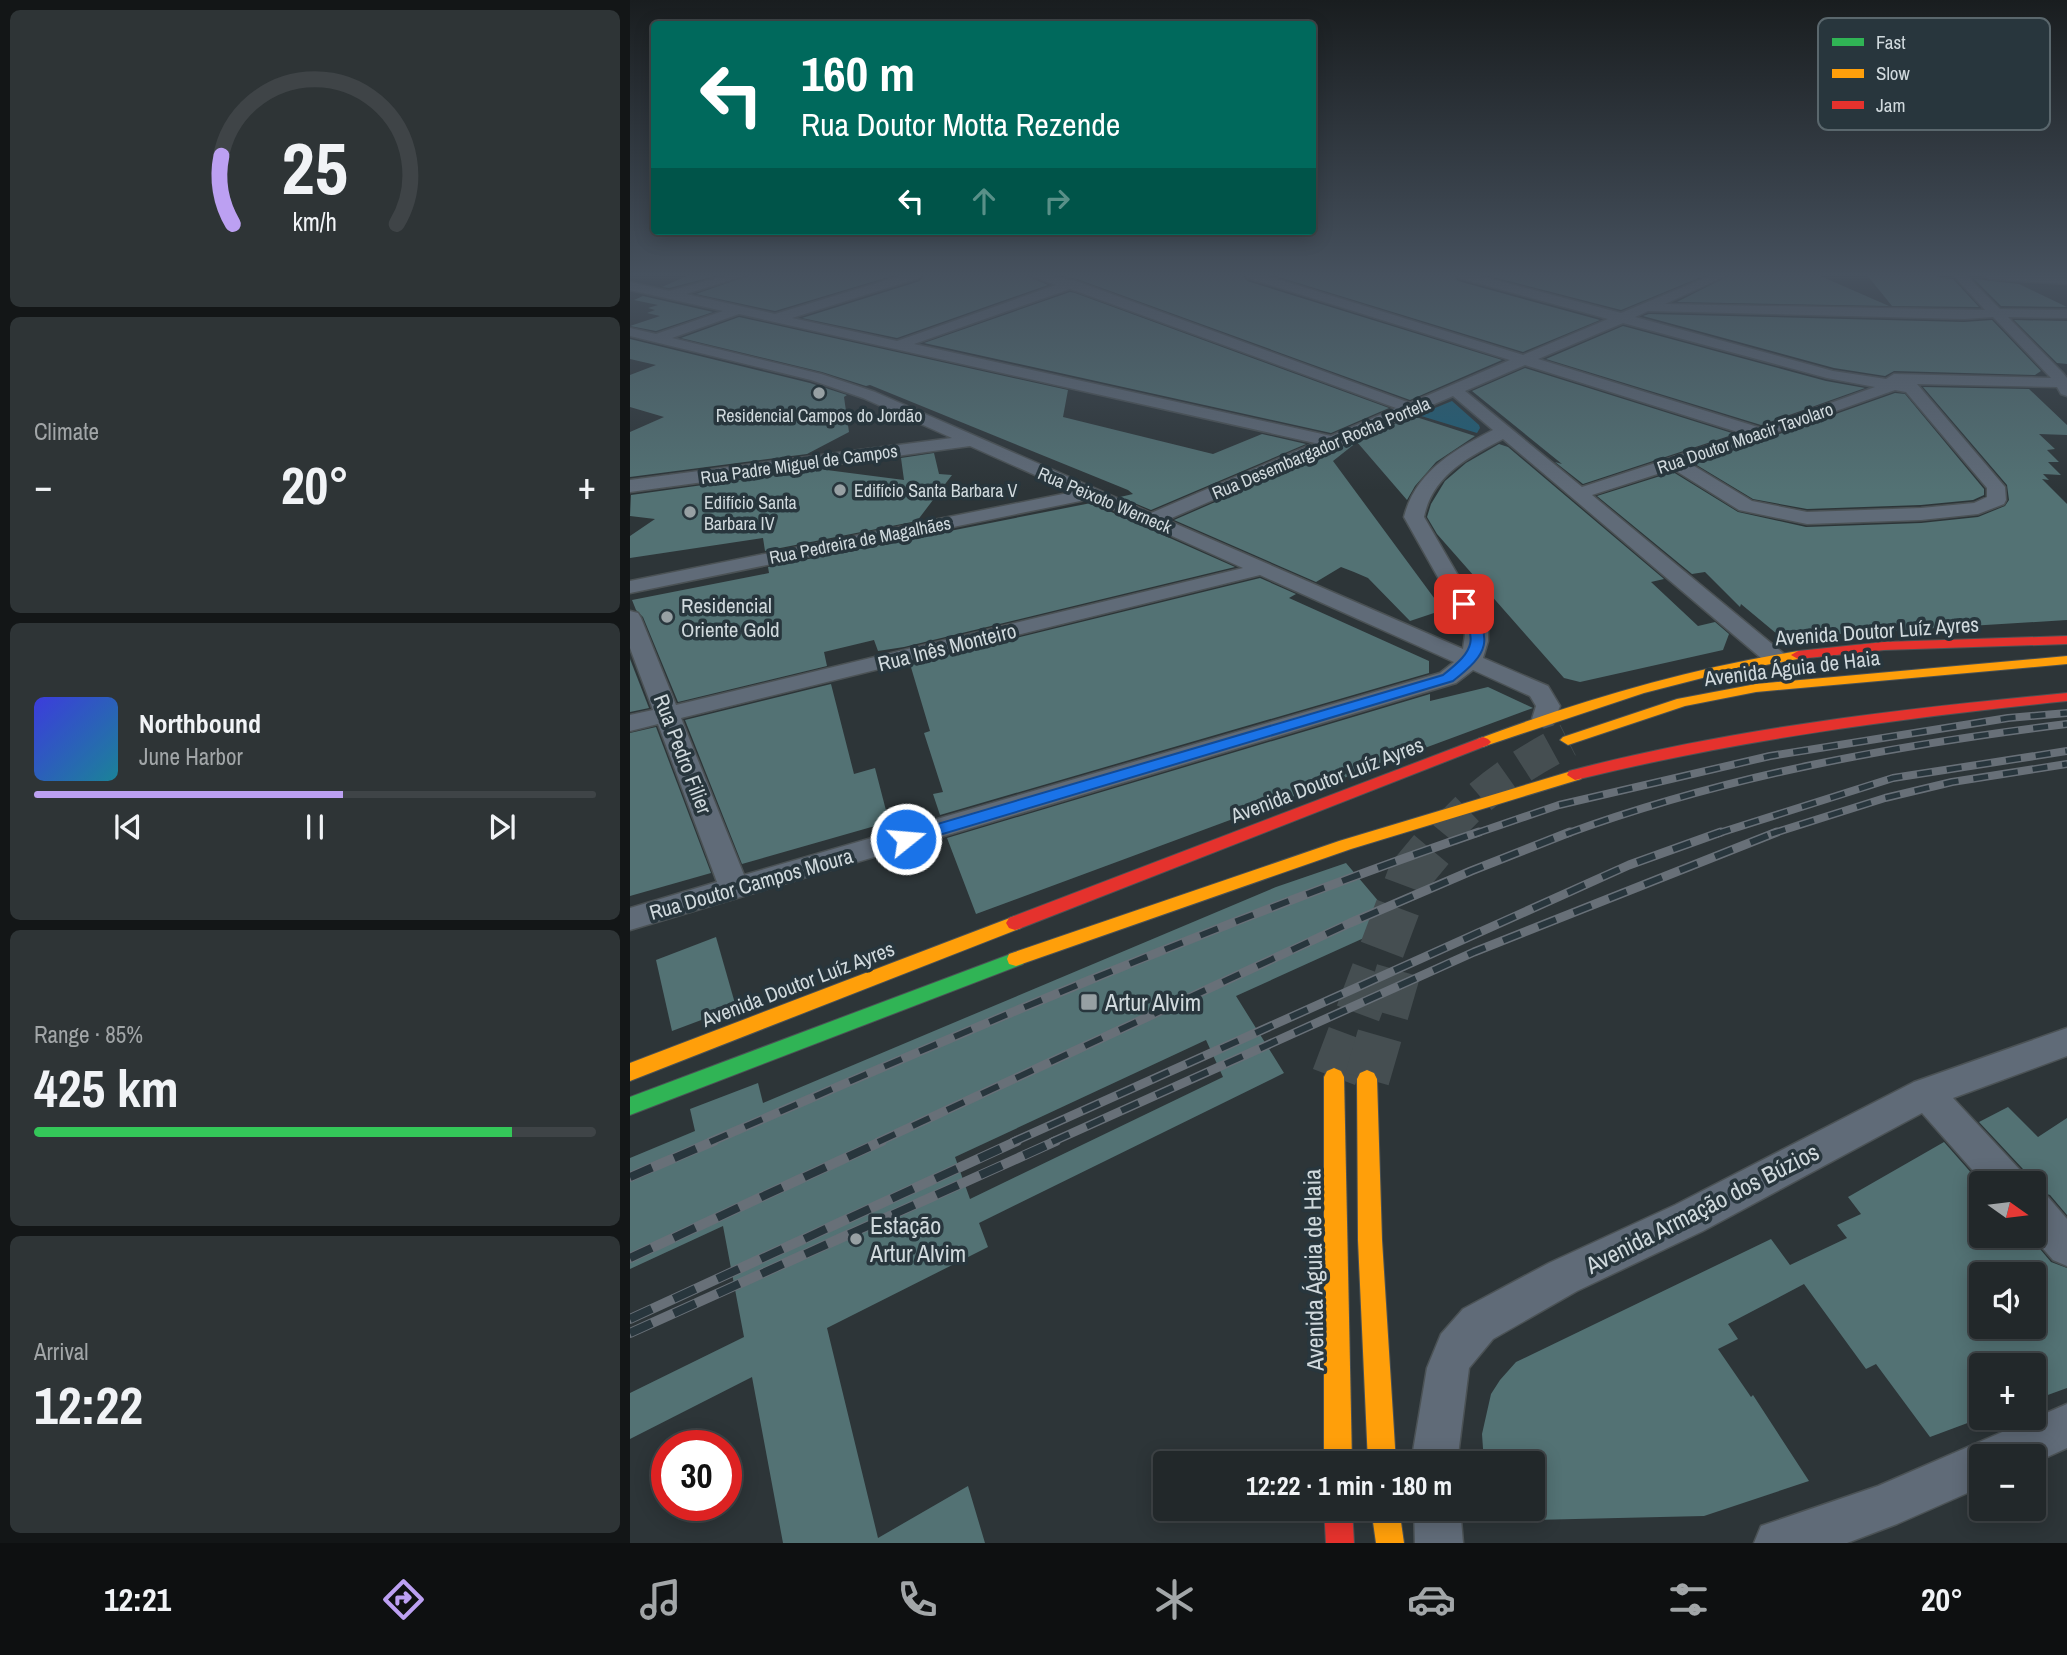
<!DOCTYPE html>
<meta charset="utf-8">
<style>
body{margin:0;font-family:"Archivo Narrow",sans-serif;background:#2e3436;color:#f1f3f6;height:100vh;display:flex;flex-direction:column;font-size:26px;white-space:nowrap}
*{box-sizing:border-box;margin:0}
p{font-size:23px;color:#a2a6a8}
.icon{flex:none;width:38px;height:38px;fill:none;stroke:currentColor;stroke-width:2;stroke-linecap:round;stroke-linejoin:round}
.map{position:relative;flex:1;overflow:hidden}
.sheet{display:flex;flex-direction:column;gap:10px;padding:10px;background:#131617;width:630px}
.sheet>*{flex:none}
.top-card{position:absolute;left:21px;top:21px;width:665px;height:214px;border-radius:7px;box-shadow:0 4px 18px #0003,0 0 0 2px #3f4447;background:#00695c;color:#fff;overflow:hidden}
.needle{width:46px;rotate:104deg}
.controls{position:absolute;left:1339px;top:1171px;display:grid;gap:14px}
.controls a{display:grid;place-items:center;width:77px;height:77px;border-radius:7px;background:#22282a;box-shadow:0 4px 18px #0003,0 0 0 2px #3f4447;font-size:35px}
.speed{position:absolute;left:21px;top:1430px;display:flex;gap:14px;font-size:35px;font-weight:700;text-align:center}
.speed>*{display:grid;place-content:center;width:91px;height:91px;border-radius:50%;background:#22282a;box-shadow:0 4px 18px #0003,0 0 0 2px #3f4447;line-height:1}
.speed .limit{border:10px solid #d22;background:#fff;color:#111}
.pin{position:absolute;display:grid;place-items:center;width:60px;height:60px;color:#fff;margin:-30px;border-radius:14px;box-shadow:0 4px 10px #0006}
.me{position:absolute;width:77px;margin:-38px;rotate:73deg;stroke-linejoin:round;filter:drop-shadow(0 0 5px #0008)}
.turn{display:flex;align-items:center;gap:24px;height:147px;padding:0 35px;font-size:32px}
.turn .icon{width:91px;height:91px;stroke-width:2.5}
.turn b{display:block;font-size:49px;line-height:60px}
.lanes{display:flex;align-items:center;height:66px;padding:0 35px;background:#0003;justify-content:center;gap:35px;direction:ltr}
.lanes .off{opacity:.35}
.big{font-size:52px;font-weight:800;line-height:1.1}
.sheet .widget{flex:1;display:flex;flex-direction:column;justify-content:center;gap:10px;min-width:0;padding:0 24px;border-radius:10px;background:#2e3436}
.sheet .dial{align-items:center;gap:0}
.dial svg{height:182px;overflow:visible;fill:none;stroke:#3f4447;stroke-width:7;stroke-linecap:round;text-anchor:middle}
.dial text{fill:#f1f3f6;stroke:none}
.song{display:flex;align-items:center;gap:21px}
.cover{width:84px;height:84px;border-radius:10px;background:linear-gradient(135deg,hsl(240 70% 55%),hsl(190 70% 35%))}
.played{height:7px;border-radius:4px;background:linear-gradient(90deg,#bca0f2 55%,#3f4447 55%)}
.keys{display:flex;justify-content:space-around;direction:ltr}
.heat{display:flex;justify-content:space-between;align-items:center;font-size:38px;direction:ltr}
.charge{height:10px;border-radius:5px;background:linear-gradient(90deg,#34c759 85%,#3f4447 0)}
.trip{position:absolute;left:523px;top:1451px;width:392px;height:70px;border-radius:7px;background:#22282a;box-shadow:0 4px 18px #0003,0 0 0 2px #3f4447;font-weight:800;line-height:70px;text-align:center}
.menu{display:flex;height:112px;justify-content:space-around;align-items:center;background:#0e1011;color:#a2a6a8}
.menu .icon{width:49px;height:49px}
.menu .on{color:#bca0f2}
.menu b{font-size:32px;color:#f1f3f6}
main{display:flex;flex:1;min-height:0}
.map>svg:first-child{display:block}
</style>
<main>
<section class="sheet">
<div class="widget dial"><svg viewBox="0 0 100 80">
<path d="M14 69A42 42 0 1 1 86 69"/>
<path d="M14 69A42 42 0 0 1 9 39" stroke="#bca0f2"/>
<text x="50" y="56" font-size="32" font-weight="700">25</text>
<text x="50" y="72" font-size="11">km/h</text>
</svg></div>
<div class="widget"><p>Climate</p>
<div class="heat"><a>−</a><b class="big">20°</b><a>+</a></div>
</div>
<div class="widget">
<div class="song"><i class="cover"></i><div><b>Northbound</b><p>June Harbor</p></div></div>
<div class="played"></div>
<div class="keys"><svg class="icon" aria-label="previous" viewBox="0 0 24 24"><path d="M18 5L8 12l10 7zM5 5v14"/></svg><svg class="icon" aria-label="pause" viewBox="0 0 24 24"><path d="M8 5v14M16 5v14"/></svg><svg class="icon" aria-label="next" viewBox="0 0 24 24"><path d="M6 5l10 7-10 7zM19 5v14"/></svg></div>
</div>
<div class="widget"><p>Range · 85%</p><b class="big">425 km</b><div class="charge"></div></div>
<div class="widget"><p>Arrival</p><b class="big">12:22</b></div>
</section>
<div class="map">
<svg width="1437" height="1543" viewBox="0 0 1437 1543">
<rect width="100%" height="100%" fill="#2d3538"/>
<!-- green -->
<polygon fill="#1e6079" points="822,401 849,425 850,428 847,433 788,415"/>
<!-- building -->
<g fill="#537274" fill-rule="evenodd">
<polygon points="59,275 89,275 39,288 32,287"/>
<polygon points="120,275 265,275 145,311 66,294"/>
<polygon points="294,275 395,275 418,285 267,338 172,318 290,281"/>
<polygon points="428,275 613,275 617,281 872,360 780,400 447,279"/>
<polygon points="642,275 824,275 828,281 970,320 893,352"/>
<polygon points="855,275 1076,275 991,310"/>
<polygon points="1100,275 1188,275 1259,306 1047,302"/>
<polygon points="1237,275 1306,275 1310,278 1323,279 1349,307 1262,306"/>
<polygon points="1344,279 1389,284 1437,307 1371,306"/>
<polygon points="440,292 445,293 759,408 701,433 294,343"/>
<polygon points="13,296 83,312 26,331 0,326 30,316 17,313 25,310 18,308 28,305 4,300"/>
<polygon points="1019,314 1334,322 1362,320 1411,371 1405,375 1264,371 1255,376 1204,368 1013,316"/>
<polygon points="109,317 438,390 433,417 583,454 632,434 676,444 521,510 490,497 503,494 498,490 240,385 236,386 192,372 51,338"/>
<polygon points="1384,320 1437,321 1437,364 1427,363"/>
<polygon points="993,326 1196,381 1235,388 1131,425 916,359"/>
<polygon points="0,339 180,383 217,395 214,397 219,432 177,454 0,477 0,432 34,417 0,407 0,375 26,365 0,359"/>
<polygon points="895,368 1105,434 953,484 925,462 932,464 842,391"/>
<polygon points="1293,387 1399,389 1437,425 1437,435 1409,434 1425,449 1417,450 1429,462 1418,462 1431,475 1413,474 1419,480 1412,479 1437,504 1437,620 1177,636 1173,630 1147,634 1111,604 1110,607 1075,572 1062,574 967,496 1043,472 1108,512 1176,527 1291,523 1348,517 1375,506 1379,500 1377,485"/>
<polygon points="1265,393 1275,394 1354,489 1354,495 1343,500 1291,505 1177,509 1123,499 1065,464"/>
<polygon points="783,416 845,436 806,462 785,486 777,500 727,442 703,461 813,610 780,621 738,578 724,572 711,567 686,582 544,520"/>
<polygon points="869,444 878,447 1034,579 1021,582 1068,626 1085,622 1099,634 1093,650 950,682 934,678 807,534 797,517 801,504 815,481 836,463"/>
<polygon points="304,453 309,474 322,475 287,521 135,551 133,538 0,558 0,536 25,519 0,516 1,495 189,469 274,480 271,458"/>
<polygon points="461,503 605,567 274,647 248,651 244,640 194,652 197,666 48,702 13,617 6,610 2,600 139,573 138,567"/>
<polygon points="630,578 666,594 659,598 799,661 799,673 310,815 303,794 313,792 294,733 300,731 280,664"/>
<polygon points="0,659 19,708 0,712"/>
<polygon points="201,684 224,774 245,768 259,822 112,864 55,720"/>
<polygon points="858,687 903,708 346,914 317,838 800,694 800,701"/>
<polygon points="26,727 81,873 0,896 0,733"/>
<path d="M 716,863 L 767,923 L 606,996 L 654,1073 L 349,1223 L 358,1247 L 197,1328 L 248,1538 L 338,1486 L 355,1543 L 153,1543 L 122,1377 L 0,1439 L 0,1393 L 114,1337 L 93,1226 L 0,1269 L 0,1158 L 65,1131 L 60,1109 L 128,1083 L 133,1103 L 646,887 ZM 576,1040 L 593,1077 L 340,1199 L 325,1157 Z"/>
<polygon points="86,937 106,1007 42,1031 26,960"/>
<polygon points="1378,1107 1408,1137 1437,1118 1437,1215 1420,1195 1404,1190 1404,1183 1399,1183 1393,1169 1349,1122"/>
<path d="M 1314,1142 L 1351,1184 L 1351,1236 L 1399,1236 L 1421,1262 L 1437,1268 L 1437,1388 L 1404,1400 L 1404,1365 L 1351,1365 L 1351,1418 L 1300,1437 L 1246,1364 L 1236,1369 L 1174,1284 L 1098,1324 L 1108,1339 L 1088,1349 L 1121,1397 L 1123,1395 L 1179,1481 L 1074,1516 L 903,1520 L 903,1463 L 854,1463 L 852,1434 L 861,1394 L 870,1380 L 886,1362 L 1141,1239 L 1160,1265 L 1217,1238 L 1207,1225 L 1231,1214 L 1218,1197 ZM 1351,1274 L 1404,1274 L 1404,1326 L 1351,1326 Z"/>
</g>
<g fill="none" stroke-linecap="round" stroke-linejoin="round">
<!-- secondary-tunnel-far1 -->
<path stroke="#454e51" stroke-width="34" stroke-dasharray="34 18" stroke-linecap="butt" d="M 814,834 C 848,793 891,764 938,740"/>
<!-- secondary-tunnel -->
<g stroke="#454e51" stroke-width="45" stroke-dasharray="45 23" stroke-linecap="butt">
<polyline points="704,1077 780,875 816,832"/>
<polyline points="737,1079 772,959"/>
</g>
<!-- street casing -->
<g stroke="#4b5255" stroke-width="3">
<g id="street">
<path d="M 98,275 L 117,275 L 56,294 L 145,314 L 273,275 L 291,275 L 289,278 L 162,318 L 267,341 L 426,285 L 398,275 L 417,275 L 446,281 L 780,403 L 880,360 L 618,278 L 616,275 L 634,275 L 893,355 L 978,319 L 829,278 L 827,275 L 846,275 L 991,313 L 1082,275 L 1098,275 L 1035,304 L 1355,310 L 1323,275 L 1336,275 L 1370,309 L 1437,310 L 1437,318 L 1378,317 L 1433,373 L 1437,378 L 1437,396 L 1431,394 L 1427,387 L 1287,384 L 1375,487 L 1376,500 L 1374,504 L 1348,514 L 1291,520 L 1177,524 L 1109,510 L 1043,469 L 962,495 L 1153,653 L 1157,658 L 1153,663 L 1137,663 L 873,439 C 838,457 802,476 794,517 L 858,627 L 858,641 L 853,658 L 918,686 L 930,706 L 923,724 L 914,727 L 905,724 L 902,719 L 906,706 L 900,696 L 843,670 L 826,683 L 0,930 L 0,908 L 87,882 L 28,724 L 0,731 L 0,715 L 23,710 L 0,648 L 0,611 L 8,613 L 11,618 L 46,705 L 613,568 L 460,499 L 0,593 L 0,581 L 443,492 L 340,446 L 0,492 L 0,480 L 322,438 L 233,398 L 181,380 L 0,336 L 0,328 L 26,334 L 93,311 L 0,290 L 0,282 L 39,291 ZM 440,289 L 446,291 L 766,408 L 701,436 L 284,344 ZM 1018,311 L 1334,319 L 1363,317 L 1421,378 L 1264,374 L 1256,379 L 1203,371 L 1005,317 ZM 109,314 L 685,443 L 521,513 L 245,392 L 191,374 L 42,338 ZM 993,323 L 1197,378 L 1245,387 L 1131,428 L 908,359 ZM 895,365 L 1114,434 L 952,487 L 835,391 ZM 1265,390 L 1276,392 L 1357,488 L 1357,497 L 1344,503 L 1291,508 L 1177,512 L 1122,501 L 1059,463 ZM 823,396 L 863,430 C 824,450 785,472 774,517 L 836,627 L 833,649 L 537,520 ZM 630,575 L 824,662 L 810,673 L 114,875 L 51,718 Z"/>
<polygon points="1353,275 1437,276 1437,284 1359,279"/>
<polygon points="1437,1028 1437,1056 1323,1098 1391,1171 1397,1183 1354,1183 1292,1113 1073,1231 947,1291 863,1339 839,1368 827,1463 781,1463 797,1368 811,1334 833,1309 919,1263 1045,1205 1284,1082"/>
<polygon points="1404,1192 1418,1197 1437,1219 1437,1266 1423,1260 1402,1236"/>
<polygon points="1437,1404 1437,1448 1404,1463 1404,1456 1351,1456 1351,1487 1267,1524 1217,1543 1124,1543 1131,1526 1248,1486"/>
<polygon points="784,1508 830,1508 833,1543 785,1543"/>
</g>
</g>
<!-- fast casing -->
<g stroke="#4b5255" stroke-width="2">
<polygon id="fast" points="386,952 393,954 395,959 393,964 0,1115 0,1097"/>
</g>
<!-- slow casing -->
<g stroke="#4b5255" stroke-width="2">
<g id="slow">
<path d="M 1168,651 L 1173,652 L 1175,655 L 1173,658 L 1088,674 L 1014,693 L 858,745 L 853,747 L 845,742 L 848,739 C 952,700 1058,669 1168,651 Z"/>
<polygon points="1437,656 1437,664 1126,692 1055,706 938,745 930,740 933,737 1047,699 1126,684"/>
<polygon points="945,770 953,775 951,779 721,849 386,966 379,964 377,959 379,954 709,841"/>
<polygon points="385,916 391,918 394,923 391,928 0,1081 0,1063"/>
<polygon points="704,1068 711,1071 714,1077 722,1463 694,1463 694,1077 697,1071"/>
<polygon points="737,1070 744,1073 747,1079 752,1240 766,1463 738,1463 728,1240 727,1079 730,1073"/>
<polygon points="741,1508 769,1508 774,1543 746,1543"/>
</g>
</g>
<!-- jam casing -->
<g stroke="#4b5255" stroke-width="2">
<g id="jam">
<polygon points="1437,636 1437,644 1254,650 1168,659 1161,655 1168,651 1254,642"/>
<path d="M 1437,693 L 1437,701 C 1271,718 1107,740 945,780 L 937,775 L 939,771 C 1102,728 1270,709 1437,693 Z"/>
<polygon points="853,737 858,739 861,742 858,745 391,928 385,930 379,928 376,923 379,918"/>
<polygon points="694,1508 722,1508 724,1543 696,1543"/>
</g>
</g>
<!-- street -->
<use href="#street" fill="#606b78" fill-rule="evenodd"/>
<!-- fast -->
<use href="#fast" fill="#30b455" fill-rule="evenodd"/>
<!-- slow -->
<use href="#slow" fill="#ff9f0a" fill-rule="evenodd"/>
<!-- jam -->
<use href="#jam" fill="#e5322d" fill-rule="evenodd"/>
<!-- rail-far2 casing -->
<g stroke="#687078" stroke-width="8">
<g id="rail-far2">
<polyline points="844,834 929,805 1140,756 1378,718 1437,713"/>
<path d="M 936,834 C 1098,775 1266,745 1437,724"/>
<polyline points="1086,834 1263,778 1437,751"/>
<polyline points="1141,834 1255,798 1322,782 1437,764"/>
</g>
</g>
<!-- rail-far1 casing -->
<g stroke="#687078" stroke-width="9">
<g id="rail-far1">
<path d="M 80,1142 C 333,1032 587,922 849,832"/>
<polyline points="248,1142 720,923 841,871 940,832"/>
<polyline points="383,1142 999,865 1091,832"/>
<polyline points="422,1142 844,952 1147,832"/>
</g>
</g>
<!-- rail casing -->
<g stroke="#687078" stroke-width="10">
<g id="rail">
<polyline points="0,1177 84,1141"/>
<polyline points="0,1258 252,1141"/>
<polyline points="0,1319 387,1141"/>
<polyline points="0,1333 426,1141"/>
</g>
</g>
<!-- rail-far2 -->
<use href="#rail-far2" stroke="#28363d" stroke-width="5" stroke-dasharray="15" stroke-linecap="butt"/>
<!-- rail-far1 -->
<use href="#rail-far1" stroke="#28363d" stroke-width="6" stroke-dasharray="19" stroke-linecap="butt"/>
<!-- rail -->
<use href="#rail" stroke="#28363d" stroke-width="8" stroke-dasharray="24" stroke-linecap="butt"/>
</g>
<!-- sky -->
<linearGradient id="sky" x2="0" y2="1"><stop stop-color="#191d1f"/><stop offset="0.56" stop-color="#46515e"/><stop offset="1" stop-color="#46515e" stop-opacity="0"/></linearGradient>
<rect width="1437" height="491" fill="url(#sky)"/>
<!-- route -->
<path fill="#1a73e8" stroke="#114b97" stroke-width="2" d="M 834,600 L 838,601 C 864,640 859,653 823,681 L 276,845 L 267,839 L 270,835 L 813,675 C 846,649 848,640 827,604 Z"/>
<!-- markers -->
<g fill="#97a0a3" stroke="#28363d" stroke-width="2.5">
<circle cx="189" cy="393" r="7"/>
<circle cx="210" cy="490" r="7"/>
<circle cx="60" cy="512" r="7"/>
<circle cx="37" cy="617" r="7"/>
<rect x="450" y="993" width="18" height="18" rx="3.5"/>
<circle cx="226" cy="1239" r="7"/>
</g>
<g text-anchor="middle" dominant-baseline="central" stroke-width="7" stroke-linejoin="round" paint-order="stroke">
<!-- far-poi labels -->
<g font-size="18" fill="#d0d9dd" stroke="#28363d" text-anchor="start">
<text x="189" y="415" text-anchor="middle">Residencial Campos do Jordão</text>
<text x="224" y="490">Edifício Santa Barbara V</text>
<text x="74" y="502">Edifício Santa<tspan x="74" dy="21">Barbara IV</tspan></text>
</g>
<!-- far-street labels -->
<g font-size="18" fill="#d0d9dd" stroke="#28363d">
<text transform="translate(1115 438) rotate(-19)">Rua Doutor Moacir Tavolaro</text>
<text transform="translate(691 448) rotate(-23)">Rua Desembargador Rocha Portela</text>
<text transform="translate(169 464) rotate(-8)">Rua Padre Miguel de Campos</text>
<text transform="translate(475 500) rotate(23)">Rua Peixoto Werneck</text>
<text transform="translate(230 540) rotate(-11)">Rua Pedreira de Magalhães</text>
</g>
<!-- poi labels -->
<g font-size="21" fill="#d0d9dd" stroke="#28363d" text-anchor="start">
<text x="51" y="605">Residencial<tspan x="51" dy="24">Oriente Gold</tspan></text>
</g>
<!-- street labels -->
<g font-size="21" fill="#d0d9dd" stroke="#28363d">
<text transform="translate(1247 631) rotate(-4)">Avenida Doutor Luíz Ayres</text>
<text transform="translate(317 647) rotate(-14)">Rua Inês Monteiro</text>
<text transform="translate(1162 668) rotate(-7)">Avenida Águia de Haia</text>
<text transform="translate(53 754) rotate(69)">Rua Pedro Filier</text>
<text transform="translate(697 780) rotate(-21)">Avenida Doutor Luíz Ayres</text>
<text transform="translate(121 884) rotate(-16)">Rua Doutor Campos Moura</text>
<text transform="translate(168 984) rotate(-21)">Avenida Doutor Luíz Ayres</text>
</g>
<!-- near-poi labels -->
<g font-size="24" fill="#d0d9dd" stroke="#28363d" text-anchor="start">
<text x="475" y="1002">Artur Alvim</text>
<text x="240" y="1225">Estação<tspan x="240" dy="28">Artur Alvim</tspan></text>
</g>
<!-- near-street labels -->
<g font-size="24" fill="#d0d9dd" stroke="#28363d">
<text transform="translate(1072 1208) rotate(-27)">Avenida Armação dos Búzios</text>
<text transform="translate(683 1270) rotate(-91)">Avenida Águia de Haia</text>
</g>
</g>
<!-- legend -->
<rect x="1188" y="18" width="232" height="112" rx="10" fill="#28363d" stroke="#5a676d" stroke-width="2"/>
<rect x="1202" y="38" width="32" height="8" fill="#30b455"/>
<rect x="1202" y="69" width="32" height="9" fill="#ff9f0a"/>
<rect x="1202" y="101" width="32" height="8" fill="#e5322d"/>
<g font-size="19" fill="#d0d9dd">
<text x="1246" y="49">Fast</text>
<text x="1246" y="80">Slow</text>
<text x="1246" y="112">Jam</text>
</g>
</svg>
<div class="controls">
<a><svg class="needle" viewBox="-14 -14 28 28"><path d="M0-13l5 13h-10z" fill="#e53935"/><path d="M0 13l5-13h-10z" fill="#a2a6a8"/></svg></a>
<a><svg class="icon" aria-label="sound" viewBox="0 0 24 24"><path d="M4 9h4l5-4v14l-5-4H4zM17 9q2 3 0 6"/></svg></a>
<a>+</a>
<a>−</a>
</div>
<div class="speed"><div class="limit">30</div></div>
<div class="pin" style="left:834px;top:604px;background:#d93025"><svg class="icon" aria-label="arrive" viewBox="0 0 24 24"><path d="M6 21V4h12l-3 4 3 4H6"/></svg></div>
<svg class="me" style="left:276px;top:839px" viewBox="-20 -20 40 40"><circle r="17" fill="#1a73e8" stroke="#fff" stroke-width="3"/><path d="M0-11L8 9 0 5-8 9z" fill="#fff"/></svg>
<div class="trip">12:22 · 1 min · 180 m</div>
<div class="top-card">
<div class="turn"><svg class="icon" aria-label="left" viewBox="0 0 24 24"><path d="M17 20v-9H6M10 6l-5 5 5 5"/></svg><div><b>160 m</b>Rua Doutor Motta Rezende</div></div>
<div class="lanes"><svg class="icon" aria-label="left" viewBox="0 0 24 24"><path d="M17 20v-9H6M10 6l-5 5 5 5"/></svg><svg class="icon off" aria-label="ahead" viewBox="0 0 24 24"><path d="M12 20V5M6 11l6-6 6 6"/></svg><svg class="icon off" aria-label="right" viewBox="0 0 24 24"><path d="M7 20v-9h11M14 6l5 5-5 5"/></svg></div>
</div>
</div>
</main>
<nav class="menu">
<b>12:21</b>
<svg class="icon on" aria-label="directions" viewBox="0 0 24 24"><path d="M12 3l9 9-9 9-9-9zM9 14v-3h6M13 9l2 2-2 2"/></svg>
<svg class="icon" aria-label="music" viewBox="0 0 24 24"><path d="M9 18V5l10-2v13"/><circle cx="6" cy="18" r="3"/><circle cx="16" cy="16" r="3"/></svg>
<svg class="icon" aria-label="phone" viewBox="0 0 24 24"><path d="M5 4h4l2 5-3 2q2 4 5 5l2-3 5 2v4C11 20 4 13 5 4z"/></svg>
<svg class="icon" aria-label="climate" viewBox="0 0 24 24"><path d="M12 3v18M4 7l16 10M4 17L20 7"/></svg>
<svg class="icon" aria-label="car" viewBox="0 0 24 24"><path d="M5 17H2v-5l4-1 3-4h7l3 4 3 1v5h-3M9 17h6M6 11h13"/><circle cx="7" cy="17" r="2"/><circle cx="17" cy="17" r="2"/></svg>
<svg class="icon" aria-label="filters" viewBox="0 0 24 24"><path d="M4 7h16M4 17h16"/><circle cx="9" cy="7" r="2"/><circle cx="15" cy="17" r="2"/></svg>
<b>20°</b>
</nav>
